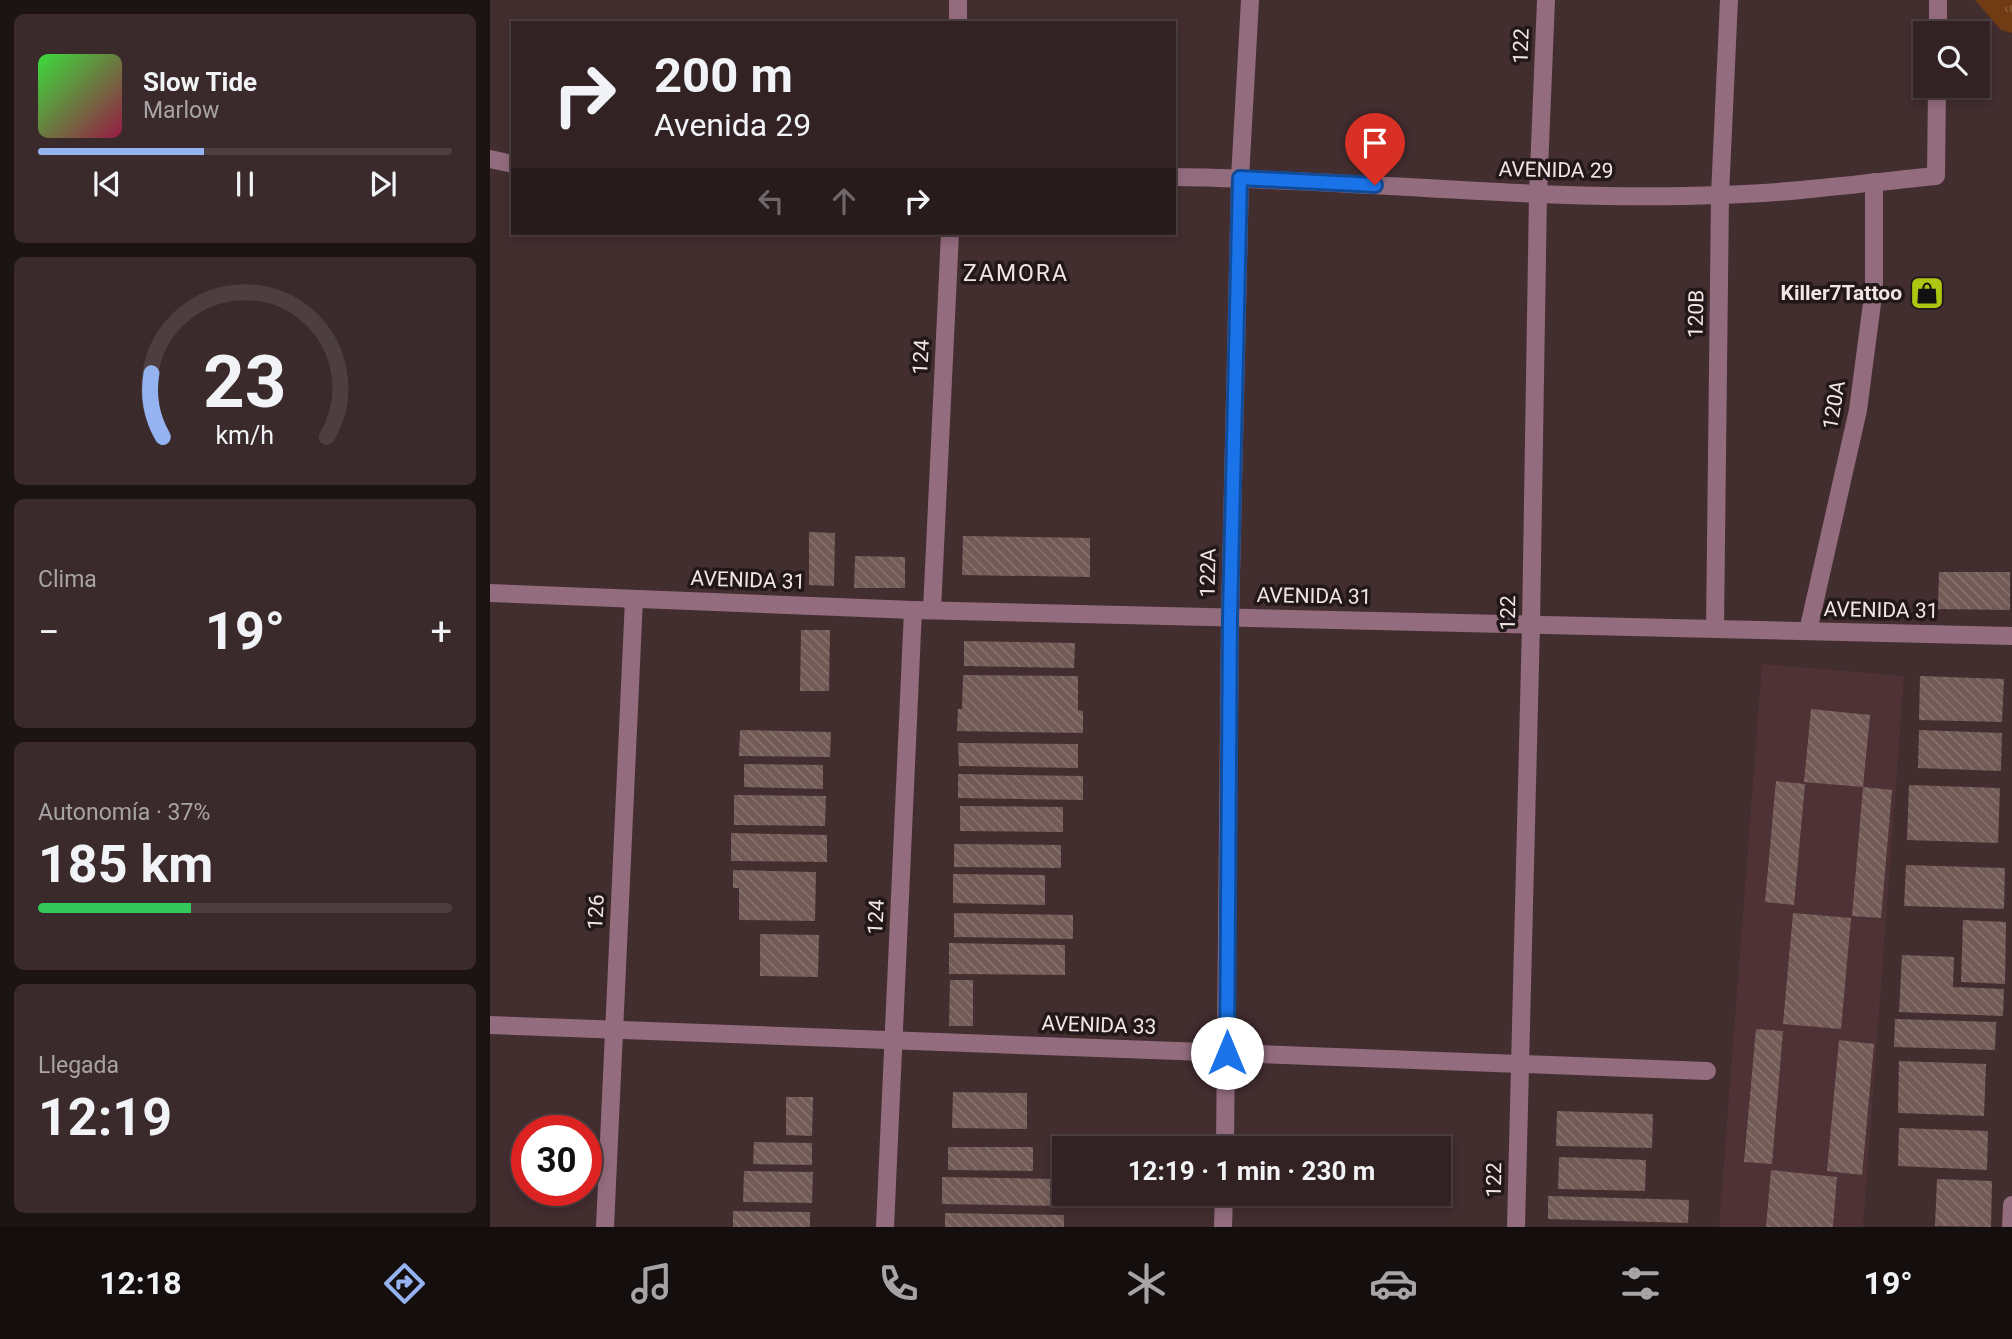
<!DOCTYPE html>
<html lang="es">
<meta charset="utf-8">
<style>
body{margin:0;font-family:Roboto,sans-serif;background:#3a2a2b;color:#f1f3f6;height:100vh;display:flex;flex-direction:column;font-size:26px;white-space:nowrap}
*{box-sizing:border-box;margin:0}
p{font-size:23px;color:#a8a4a6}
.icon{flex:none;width:38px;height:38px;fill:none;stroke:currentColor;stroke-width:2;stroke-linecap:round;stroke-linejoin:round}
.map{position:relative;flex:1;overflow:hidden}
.drawer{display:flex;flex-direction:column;gap:14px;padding:14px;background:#1c1313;width:490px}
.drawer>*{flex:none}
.banner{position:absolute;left:21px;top:21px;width:665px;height:214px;border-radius:0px;box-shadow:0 4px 10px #0003,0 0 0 2px #4d3f41;background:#322223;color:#f1f3f6;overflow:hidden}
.tools{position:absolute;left:1423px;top:21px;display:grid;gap:14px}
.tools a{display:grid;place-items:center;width:77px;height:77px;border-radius:0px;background:#322223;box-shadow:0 4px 10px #0003,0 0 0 2px #4d3f41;font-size:35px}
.speed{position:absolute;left:21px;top:1115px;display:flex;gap:14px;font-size:35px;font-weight:700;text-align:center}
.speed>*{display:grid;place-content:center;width:91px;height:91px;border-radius:50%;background:#322223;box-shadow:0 4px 10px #0003,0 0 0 2px #4d3f41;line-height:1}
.speed .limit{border:10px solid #d22;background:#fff;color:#111}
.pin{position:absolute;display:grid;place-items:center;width:60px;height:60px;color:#fff;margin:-72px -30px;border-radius:50% 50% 50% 0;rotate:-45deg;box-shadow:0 0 7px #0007}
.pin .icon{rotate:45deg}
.me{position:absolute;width:77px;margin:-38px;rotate:0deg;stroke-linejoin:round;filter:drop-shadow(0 0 5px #0008)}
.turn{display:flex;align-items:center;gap:24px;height:147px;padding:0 28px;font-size:32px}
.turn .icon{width:91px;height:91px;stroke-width:2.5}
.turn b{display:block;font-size:49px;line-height:60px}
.lanes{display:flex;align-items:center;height:66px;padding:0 28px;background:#0003;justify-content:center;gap:35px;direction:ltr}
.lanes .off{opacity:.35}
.big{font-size:52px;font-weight:700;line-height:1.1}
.drawer .card{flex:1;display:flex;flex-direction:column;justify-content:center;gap:10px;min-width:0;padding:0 24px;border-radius:10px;background:#3a2a2b}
.drawer .dial{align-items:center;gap:0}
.dial svg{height:182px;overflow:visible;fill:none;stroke:#4d3f41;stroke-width:7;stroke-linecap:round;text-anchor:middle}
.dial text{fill:#f1f3f6;stroke:none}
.song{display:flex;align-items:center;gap:21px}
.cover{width:84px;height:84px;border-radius:10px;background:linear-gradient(135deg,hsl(120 70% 55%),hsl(340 70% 35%))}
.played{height:7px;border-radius:4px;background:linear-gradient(90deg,#95b2f1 40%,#4d3f41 40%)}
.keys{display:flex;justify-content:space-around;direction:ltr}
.heat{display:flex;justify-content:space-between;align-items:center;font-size:38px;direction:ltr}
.charge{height:10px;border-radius:5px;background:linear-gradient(90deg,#34c759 37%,#4d3f41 0)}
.trip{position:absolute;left:562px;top:1136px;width:399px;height:70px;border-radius:0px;background:#322223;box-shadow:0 4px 10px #0003,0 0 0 2px #4d3f41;font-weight:700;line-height:70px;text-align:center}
.tab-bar{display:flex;height:112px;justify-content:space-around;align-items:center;background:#140e0e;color:#a8a4a6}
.tab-bar .icon{width:49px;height:49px}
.tab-bar .active{color:#95b2f1}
.tab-bar b{font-size:32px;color:#f1f3f6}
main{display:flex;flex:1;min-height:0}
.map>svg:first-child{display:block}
</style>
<main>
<section class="drawer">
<div class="card">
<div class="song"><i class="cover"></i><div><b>Slow Tide</b><p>Marlow</p></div></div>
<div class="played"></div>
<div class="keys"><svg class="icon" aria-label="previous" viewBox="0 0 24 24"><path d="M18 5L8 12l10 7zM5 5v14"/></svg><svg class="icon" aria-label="pause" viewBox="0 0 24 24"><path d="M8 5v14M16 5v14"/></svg><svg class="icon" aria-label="next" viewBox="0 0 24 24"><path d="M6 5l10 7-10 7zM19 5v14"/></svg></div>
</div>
<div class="card dial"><svg viewBox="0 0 100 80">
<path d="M14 69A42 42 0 1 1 86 69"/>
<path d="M14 69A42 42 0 0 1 9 41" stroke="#95b2f1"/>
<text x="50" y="56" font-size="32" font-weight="700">23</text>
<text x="50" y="72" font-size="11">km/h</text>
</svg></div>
<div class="card"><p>Clima</p>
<div class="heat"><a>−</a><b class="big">19°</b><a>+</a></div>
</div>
<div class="card"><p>Autonomía · 37%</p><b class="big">185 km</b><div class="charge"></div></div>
<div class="card"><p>Llegada</p><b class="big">12:19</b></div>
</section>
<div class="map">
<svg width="1522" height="1227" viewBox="0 0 1522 1227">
<defs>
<pattern id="grass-tufts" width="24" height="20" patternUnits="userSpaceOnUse" patternTransform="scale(1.75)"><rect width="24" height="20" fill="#713c13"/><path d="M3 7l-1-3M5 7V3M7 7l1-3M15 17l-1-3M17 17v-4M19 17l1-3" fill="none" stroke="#865835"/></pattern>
<pattern id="building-back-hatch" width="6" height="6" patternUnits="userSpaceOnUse" patternTransform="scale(1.75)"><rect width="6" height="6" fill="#725b56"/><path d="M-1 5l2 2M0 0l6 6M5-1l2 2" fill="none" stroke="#87726e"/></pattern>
</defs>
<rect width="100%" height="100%" fill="#422d2f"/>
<!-- built -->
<polygon fill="#4f3235" points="1272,664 1414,676 1373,1227 1229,1227"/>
<!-- grass -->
<polygon fill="url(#grass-tufts)" points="1485,0 1522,0 1522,33 1511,30"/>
<!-- building -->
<g fill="url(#building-back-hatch)">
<polygon points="319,532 345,533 344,586 319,585"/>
<polygon points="473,536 600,538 600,577 472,575"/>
<polygon points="365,556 415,557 415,588 364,588"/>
<polygon points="1449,572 1520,572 1520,610 1448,609"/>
<polygon points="311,630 340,630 339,691 310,691"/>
<polygon points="474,641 585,643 584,668 474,666"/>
<polygon points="473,675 588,676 588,710 593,711 593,733 467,731 468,709 472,709"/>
<polygon points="1430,676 1514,679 1512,722 1429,720"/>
<polygon points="1321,709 1380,715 1373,787 1314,782"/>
<polygon points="250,730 341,732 340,757 249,756"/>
<polygon points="1429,730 1512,733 1511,771 1428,768"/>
<polygon points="468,743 588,744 588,768 469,766"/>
<polygon points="254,764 333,765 333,789 254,787"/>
<polygon points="468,774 593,776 593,800 468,798"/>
<polygon points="1286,781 1315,784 1304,905 1275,902"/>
<polygon points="1419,785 1510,788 1508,843 1417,840"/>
<polygon points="1373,787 1402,790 1391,918 1362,916"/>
<polygon points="244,795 336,796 335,826 244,825"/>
<polygon points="470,806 573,807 573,832 470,831"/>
<polygon points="241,833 337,835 337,862 241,861"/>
<polygon points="464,844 571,845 571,868 464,867"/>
<polygon points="1416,865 1515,868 1514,909 1414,906"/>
<polygon points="243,870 326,872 325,921 249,920 249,888 243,888"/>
<polygon points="463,874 555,875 555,905 463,903"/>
<polygon points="464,913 583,915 583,939 464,937"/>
<polygon points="1303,913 1361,918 1351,1029 1293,1024"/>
<polygon points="1473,920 1516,922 1515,984 1471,982"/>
<polygon points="270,934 329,935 328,977 270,976"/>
<polygon points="459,943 575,945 575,975 459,974"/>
<polygon points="1412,955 1464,957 1463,987 1514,989 1513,1016 1409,1012"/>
<polygon points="460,980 483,980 483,1026 459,1026"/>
<polygon points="1405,1019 1506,1022 1505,1050 1404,1047"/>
<polygon points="1266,1029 1293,1031 1282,1164 1254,1162"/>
<polygon points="1349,1040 1384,1044 1372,1175 1337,1171"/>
<polygon points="1409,1061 1496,1064 1494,1116 1408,1113"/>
<polygon points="463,1092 537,1093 537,1129 462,1128"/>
<polygon points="296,1097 323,1097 322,1136 296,1135"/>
<polygon points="1067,1111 1163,1114 1162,1148 1066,1146"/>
<polygon points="1409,1128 1498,1131 1497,1170 1408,1166"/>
<polygon points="264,1142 322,1143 322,1165 263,1164"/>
<polygon points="458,1147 543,1147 543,1171 458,1170"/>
<polygon points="1069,1157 1156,1160 1155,1191 1068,1189"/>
<polygon points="1281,1170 1347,1177 1343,1227 1276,1227"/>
<polygon points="254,1171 323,1172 322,1203 253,1202"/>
<polygon points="452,1177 570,1179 569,1206 452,1204"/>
<polygon points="1447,1179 1502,1181 1501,1227 1445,1226"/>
<polygon points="1058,1196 1199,1200 1198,1223 1058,1219"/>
<polygon points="243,1211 320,1212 320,1227 243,1227"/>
<polygon points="455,1213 574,1215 574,1227 455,1227"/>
</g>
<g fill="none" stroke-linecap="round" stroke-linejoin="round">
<!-- minor -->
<g stroke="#936c7e" stroke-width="18">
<polyline points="468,23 468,0"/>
<polyline points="1448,33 1448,0"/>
<polyline points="0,159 23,164"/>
<path d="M 684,177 C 866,179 1048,202 1230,195 C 1302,193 1374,183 1446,176 L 1447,86"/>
<polyline points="0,593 423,610 1522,636"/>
<polyline points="442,610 460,233"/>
<polyline points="1225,629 1230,195 1239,0"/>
<polyline points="1318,631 1368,410 1384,288 1384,182"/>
<polyline points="0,1025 1217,1071"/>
<polyline points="735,1148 740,617 750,178 760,0"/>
<polyline points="115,1227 144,599"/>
<polyline points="395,1227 423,610"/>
<polyline points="733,1227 734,1194"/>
<polyline points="1026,1227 1041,624 1048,194 1056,0"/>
<polyline points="1521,1227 1522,1205"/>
</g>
</g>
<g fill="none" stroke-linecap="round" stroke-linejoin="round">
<!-- route casing -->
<g stroke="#114b97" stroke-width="18">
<polyline id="route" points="737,1053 740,617 750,178 885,185"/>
</g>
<!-- route -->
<use href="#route" stroke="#1a73e8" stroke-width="12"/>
</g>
<!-- icons -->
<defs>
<g id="shop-square" transform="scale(1.75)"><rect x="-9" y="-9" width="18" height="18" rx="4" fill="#acc612" stroke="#221819"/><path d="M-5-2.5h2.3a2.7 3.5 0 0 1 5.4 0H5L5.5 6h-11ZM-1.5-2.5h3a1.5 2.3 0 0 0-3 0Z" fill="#111"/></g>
</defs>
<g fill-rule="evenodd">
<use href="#shop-square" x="1437" y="293"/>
</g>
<g text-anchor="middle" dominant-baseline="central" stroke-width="7" stroke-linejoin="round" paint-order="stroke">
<!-- street labels -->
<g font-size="21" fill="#f3e5e6" stroke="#221819">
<text transform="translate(1031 46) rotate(-88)">122</text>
<text transform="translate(1066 170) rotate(1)">AVENIDA 29</text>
<text transform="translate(1206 314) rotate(-89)">120B</text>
<text transform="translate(431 357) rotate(-87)">124</text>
<text transform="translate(1344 405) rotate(-80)">120A</text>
<text transform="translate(718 573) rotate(-89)">122A</text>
<text transform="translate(258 580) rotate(2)">AVENIDA 31</text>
<text transform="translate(824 596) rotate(1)">AVENIDA 31</text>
<text transform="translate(1391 610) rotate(1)">AVENIDA 31</text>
<text transform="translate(1018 613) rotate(-89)">122</text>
<text transform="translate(106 912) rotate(-87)">126</text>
<text transform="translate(386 917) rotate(-87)">124</text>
<text transform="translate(609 1025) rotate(2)">AVENIDA 33</text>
<text transform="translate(1004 1180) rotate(-89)">122</text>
</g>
<!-- poi labels -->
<g font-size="21" font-weight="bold" fill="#f3e5e6" stroke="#221819" text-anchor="end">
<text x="1412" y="293">Killer7Tattoo</text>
</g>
<!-- neighbourhood labels -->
<g font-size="23" letter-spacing="2" fill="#f3e5e6" stroke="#221819">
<text x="526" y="273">ZAMORA</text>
</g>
</g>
</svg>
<div class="tools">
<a><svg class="icon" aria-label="search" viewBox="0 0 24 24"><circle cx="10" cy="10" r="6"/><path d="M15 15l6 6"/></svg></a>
</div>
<div class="speed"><div class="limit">30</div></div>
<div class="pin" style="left:885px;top:185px;background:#d93025"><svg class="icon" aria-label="arrive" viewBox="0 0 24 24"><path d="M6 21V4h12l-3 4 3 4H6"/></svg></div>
<svg class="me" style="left:737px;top:1053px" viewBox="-20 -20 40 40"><circle r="19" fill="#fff"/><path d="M0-13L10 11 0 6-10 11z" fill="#1a73e8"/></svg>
<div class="trip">12:19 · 1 min · 230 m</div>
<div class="banner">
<div class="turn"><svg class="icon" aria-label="right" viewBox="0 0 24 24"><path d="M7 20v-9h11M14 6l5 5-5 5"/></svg><div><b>200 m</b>Avenida 29</div></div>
<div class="lanes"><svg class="icon off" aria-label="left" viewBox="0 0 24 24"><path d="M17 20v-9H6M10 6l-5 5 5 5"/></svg><svg class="icon off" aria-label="ahead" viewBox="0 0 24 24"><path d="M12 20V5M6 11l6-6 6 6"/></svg><svg class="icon" aria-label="right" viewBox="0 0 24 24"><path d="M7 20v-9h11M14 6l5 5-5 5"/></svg></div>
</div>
</div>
</main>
<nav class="tab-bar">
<b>12:18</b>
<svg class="icon active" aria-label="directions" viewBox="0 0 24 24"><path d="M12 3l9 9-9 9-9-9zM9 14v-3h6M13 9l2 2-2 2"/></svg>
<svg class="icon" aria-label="music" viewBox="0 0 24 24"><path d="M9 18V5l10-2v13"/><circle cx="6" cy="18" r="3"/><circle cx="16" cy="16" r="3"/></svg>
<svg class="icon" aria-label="phone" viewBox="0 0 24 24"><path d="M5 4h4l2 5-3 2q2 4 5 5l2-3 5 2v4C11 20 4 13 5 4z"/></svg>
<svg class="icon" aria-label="climate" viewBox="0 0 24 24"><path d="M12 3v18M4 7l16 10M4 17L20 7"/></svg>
<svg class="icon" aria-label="car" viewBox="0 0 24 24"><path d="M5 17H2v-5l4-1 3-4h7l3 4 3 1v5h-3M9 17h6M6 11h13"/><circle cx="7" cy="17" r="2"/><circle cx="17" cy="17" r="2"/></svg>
<svg class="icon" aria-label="filters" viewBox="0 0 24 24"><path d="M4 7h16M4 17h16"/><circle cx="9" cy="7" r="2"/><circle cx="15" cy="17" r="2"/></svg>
<b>19°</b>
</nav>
